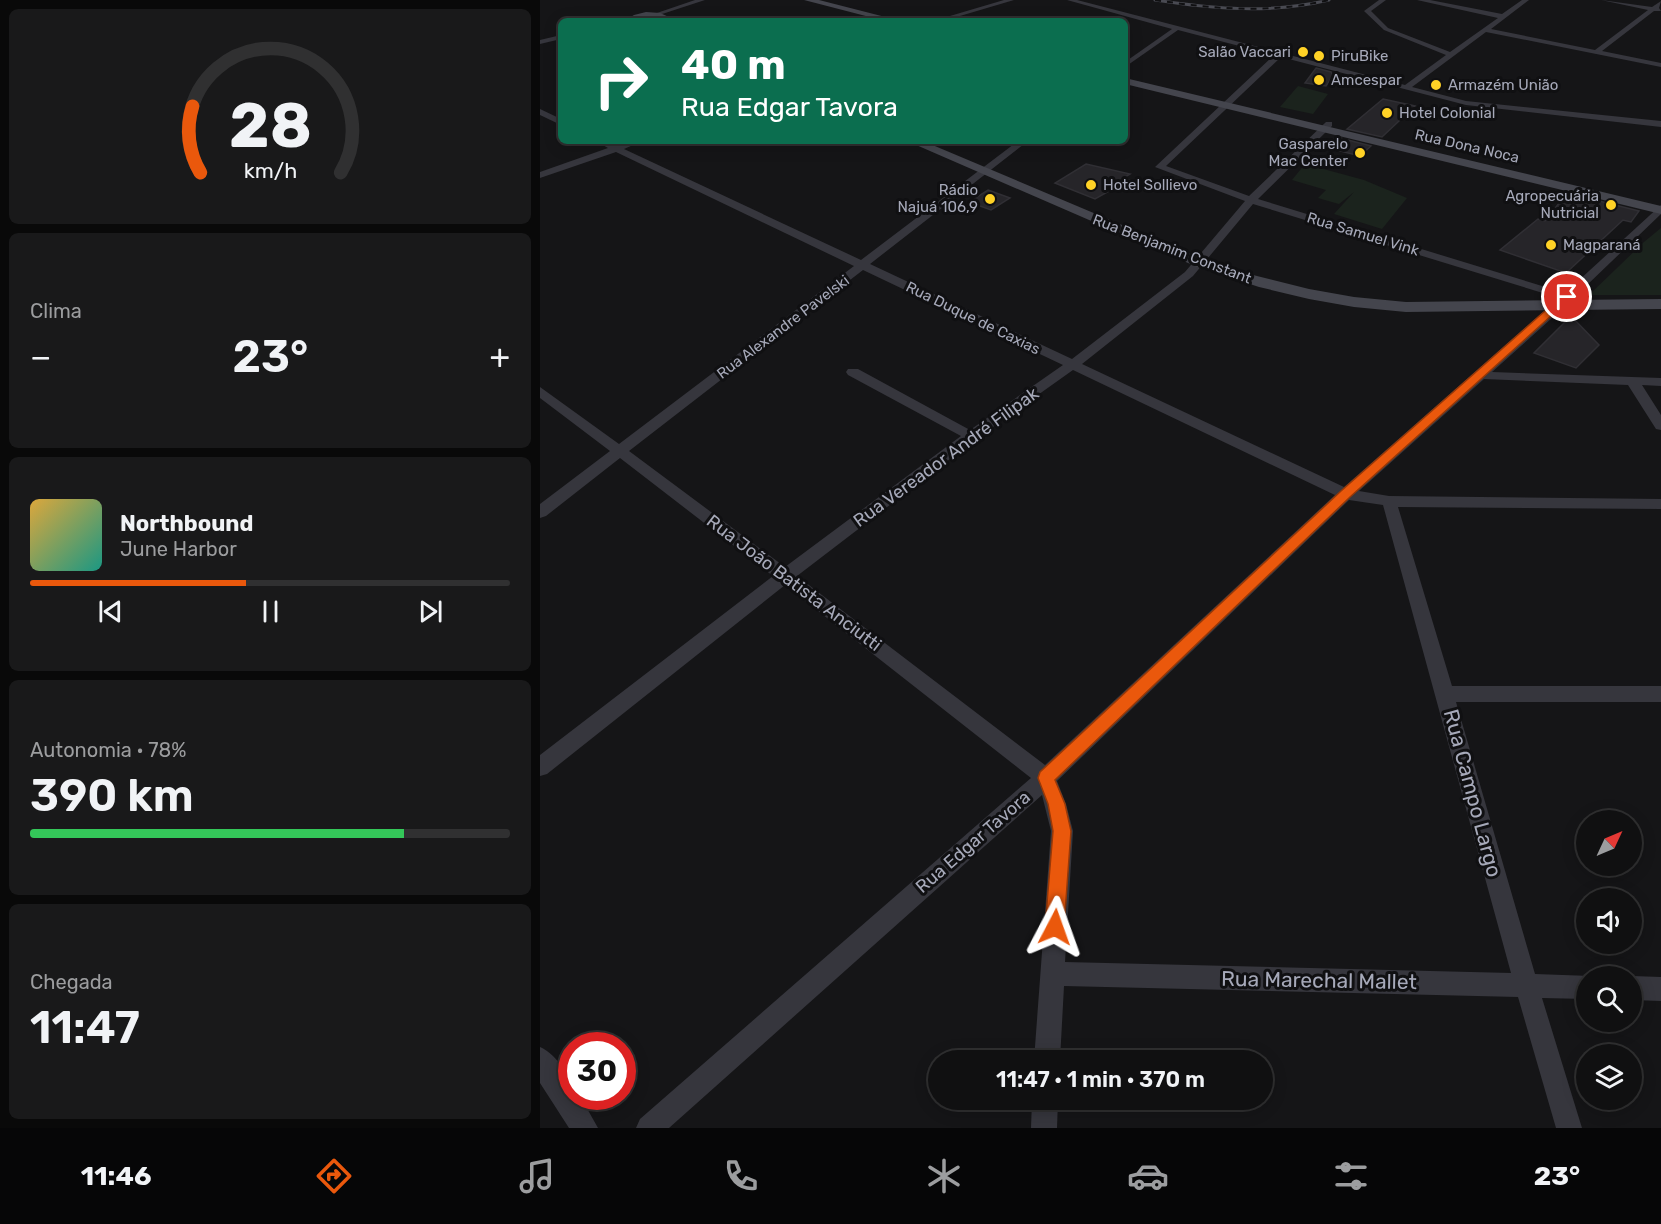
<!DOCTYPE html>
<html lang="pt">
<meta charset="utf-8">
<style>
body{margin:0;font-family:Rubik,sans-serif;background:#19191a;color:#f1f3f6;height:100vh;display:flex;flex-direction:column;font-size:22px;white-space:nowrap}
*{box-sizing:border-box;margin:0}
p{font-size:20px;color:#9c9d9f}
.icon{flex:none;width:33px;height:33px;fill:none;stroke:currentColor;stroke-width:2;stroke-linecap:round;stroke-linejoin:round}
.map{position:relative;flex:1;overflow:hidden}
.panel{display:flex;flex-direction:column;gap:9px;padding:9px;background:#090909;width:540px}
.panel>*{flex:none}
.hud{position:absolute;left:18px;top:18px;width:570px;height:126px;border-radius:9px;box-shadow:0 3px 15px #0003,0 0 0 2px #303031;background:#0b6e4f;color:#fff;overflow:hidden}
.needle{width:39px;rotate:46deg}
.fabs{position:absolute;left:1036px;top:810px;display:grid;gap:12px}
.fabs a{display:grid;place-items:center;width:66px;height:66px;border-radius:50%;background:#101011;box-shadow:0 3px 15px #0003,0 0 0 2px #303031;font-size:30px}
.speed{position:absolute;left:18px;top:1032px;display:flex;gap:12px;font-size:30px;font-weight:700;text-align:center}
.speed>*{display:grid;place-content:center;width:78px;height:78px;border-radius:50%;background:#101011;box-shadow:0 3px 15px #0003,0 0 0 2px #303031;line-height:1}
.speed .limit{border:9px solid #d22;background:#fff;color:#111}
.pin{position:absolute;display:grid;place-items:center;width:51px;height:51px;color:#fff;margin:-26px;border:3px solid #fff;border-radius:50%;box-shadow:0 2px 6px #0007}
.me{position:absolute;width:66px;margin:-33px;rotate:4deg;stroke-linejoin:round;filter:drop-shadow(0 0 4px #0008)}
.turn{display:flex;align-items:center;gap:21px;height:126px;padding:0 24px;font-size:27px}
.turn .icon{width:78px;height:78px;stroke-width:2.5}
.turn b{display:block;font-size:42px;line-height:51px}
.big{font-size:45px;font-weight:600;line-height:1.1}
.panel .tile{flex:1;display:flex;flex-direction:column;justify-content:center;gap:9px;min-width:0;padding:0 21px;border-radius:9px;background:#19191a}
.panel .dial{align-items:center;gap:0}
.dial svg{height:156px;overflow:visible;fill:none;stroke:#303031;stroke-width:7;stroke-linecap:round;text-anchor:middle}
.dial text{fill:#f1f3f6;stroke:none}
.song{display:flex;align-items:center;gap:18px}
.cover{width:72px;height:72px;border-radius:9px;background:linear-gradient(135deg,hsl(40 70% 55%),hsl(170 70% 35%))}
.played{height:6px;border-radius:3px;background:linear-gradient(90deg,#ea580c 45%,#303031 45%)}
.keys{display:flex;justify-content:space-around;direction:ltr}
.heat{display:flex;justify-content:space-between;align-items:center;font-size:33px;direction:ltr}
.charge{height:9px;border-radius:4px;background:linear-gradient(90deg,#34c759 78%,#303031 0)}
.trip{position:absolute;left:388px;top:1050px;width:345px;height:60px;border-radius:30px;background:#101011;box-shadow:0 3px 15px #0003,0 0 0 2px #303031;font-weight:600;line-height:60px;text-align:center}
.dock{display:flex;height:96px;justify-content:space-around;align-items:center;background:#060607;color:#9c9d9f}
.dock .icon{width:42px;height:42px}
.dock .on{color:#ea580c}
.dock b{font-size:27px;color:#f1f3f6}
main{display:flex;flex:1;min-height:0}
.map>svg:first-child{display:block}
</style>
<main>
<section class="panel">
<div class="tile dial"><svg viewBox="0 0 100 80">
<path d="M14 69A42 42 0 1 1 86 69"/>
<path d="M14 69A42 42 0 0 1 10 35" stroke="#ea580c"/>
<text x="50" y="56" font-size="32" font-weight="700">28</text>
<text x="50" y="72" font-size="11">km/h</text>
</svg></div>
<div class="tile"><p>Clima</p>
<div class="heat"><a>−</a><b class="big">23°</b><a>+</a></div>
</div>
<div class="tile">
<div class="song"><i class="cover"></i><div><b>Northbound</b><p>June Harbor</p></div></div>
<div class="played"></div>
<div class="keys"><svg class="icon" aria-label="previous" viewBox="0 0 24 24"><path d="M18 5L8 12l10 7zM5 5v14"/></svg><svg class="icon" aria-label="pause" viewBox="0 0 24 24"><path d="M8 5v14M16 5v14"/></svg><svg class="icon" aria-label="next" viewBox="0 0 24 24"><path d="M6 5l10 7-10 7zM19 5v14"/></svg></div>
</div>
<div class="tile"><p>Autonomia · 78%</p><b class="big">390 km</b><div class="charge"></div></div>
<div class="tile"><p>Chegada</p><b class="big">11:47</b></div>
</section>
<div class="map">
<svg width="1121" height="1128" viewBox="0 0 1121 1128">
<rect width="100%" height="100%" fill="#151517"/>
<!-- green -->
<g fill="#1b231d">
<polygon points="758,86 788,94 773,114 740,107"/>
<polygon points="765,164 824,180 867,198 842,229 794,214 814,192 799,204 778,198 786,190 752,180"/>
<polygon points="1121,228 1121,295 1049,295 1104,242"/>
</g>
<!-- building -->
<g fill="#262529" stroke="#302f34" stroke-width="1.5">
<polygon points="776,68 791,72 793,76 786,86 765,83"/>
<polygon points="843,99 875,106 842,137 807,129"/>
<polygon points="796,137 831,146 820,156 784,147"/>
<polygon points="546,164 590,174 583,178 589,180 555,199 515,183"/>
<polygon points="448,190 470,198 451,210 429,202"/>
<polygon points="1027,193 1099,211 1091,222 1083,220 1026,273 960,250 998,219 1005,221"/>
<polygon points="1031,316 1059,345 1036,368 994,353"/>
</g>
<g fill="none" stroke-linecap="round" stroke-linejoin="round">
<!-- street -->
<g fill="#36363d" fill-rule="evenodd">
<polygon points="155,0 165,0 116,16 111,15"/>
<polygon points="464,0 474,0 403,21 393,21"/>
<path d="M 527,0 L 537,0 L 865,85 L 906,55 L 844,30 L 824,11 L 839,0 L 846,0 L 831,11 L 848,28 L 910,52 L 958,18 L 877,0 L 890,0 L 962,14 L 982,0 L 989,0 L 951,29 L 1055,50 L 1108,10 L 1061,0 L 1112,7 L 1121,1 L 1119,8 L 1121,11 L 1114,11 L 1062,51 L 1121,63 L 1121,67 L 946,32 L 872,87 L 926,101 L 1121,121 L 1121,127 L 926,105 L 741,57 L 626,166 L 709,196 L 786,122 L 792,122 L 792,126 L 718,199 L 1025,293 L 1121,205 L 1121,214 L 1022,309 L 952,372 L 1121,378 L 1121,386 L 1102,385 L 1121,415 L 1121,430 L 1116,429 L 1088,385 L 944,379 L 819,491 L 849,496 L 1121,499 L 1121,509 L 858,507 L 912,686 L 1121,686 L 1121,702 L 916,702 L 995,974 L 1051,976 L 1047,976 L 1047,999 L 1002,998 L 1042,1128 L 1016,1128 L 978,997 L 524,986 L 520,1060 L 494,1060 L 511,831 L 502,795 L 129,1128 L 96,1128 L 100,1119 L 491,778 L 245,585 L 7,774 L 0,776 L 0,755 L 233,576 L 80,458 L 6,516 L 0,518 L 0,504 L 70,451 L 0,398 L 0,387 L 79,444 L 314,266 L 76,152 L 0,178 L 0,172 L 68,148 L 56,141 L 67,141 L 77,145 L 89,141 L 102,141 L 84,149 L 321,260 L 478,141 L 488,141 L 330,264 L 532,359 L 645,272 L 705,201 L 615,167 L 734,55 L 638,30 L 585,67 L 585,62 L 632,29 ZM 713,204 L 1019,298 L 804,487 L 542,364 L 653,276 ZM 323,270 L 523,365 L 430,430 L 318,369 L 308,369 L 306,372 L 308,375 L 421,436 L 245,567 L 89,451 ZM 533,370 L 795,495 L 505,765 L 257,576 L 436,439 ZM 809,500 L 843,505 L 971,973 L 525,962 L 533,831 L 526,804 L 517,781 Z"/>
<polygon points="21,35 21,39 0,44 0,40"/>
<polygon points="0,109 21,119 21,125 0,115"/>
<polygon points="1091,976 1092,976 1121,977 1121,1001 1092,1000"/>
<path d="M 0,1047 C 17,1054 32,1079 32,1096 L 40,1096 L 58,1128 L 29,1128 L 0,1083 Z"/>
<polygon points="492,1100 518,1100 517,1128 491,1128"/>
</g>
<!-- secondary -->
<g fill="#44454d" fill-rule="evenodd">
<polygon points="264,0 279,0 361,21 345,21"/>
<polygon points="106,12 120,13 129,17 126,21 116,21 118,18 84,21 94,15"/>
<polygon points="585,78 1121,206 1121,214 585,84"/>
<polygon points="367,141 383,141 665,260 709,274 769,289 814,297 866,302 1121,299 1121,309 866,312 814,307 769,299 719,287 655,266"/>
</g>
<!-- rail casing -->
<g stroke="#494a52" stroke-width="3">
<path id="rail" d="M 615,0 C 674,9 730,14 789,0"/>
</g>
<!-- rail -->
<use href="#rail" stroke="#101012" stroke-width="2" stroke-dasharray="6" stroke-linecap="butt"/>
</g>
<!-- route -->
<polygon fill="#ea580c" stroke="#983908" stroke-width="1.5" points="1023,295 1032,297 810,497 515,780 525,804 531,831 524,927 522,933 515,936 508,933 505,927 513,831 508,804 498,778 500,772 801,491"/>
<!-- markers -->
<g fill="#ffd226" stroke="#101012" stroke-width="2">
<circle cx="763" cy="52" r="6"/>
<circle cx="779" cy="56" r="6"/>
<circle cx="779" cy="80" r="6"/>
<circle cx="896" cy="85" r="6"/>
<circle cx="847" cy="113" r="6"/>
<circle cx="820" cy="153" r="6"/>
<circle cx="551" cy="185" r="6"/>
<circle cx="450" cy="199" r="6"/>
<circle cx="1071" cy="205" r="6"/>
<circle cx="1011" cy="245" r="6"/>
</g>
<g text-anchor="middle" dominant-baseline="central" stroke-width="6" stroke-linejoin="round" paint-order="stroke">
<!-- far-poi labels -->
<g font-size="15" fill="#a6a9b9" stroke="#101012" text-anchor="start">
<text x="751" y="52" text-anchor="end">Salão Vaccari</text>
<text x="791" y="56">PiruBike</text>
<text x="791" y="80">Amcespar</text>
<text x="908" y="85">Armazém União</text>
<text x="859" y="113">Hotel Colonial</text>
<text x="808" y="144" text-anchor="end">Gasparelo<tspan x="808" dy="17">Mac Center</tspan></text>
<text x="563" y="185">Hotel Sollievo</text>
<text x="438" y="190" text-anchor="end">Rádio<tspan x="438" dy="17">Najuá 106,9</tspan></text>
<text x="1059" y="196" text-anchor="end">Agropecuária<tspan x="1059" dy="17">Nutricial</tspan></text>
<text x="1023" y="245">Magparaná</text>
</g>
<!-- far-street labels -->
<g font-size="15" fill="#a6a9b9" stroke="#101012">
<text transform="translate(927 146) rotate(13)">Rua Dona Noca</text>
<text transform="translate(823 234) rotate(17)">Rua Samuel Vink</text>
<text transform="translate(632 249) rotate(21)">Rua Benjamim Constant</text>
<text transform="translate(433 318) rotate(26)">Rua Duque de Caxias</text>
<text transform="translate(243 327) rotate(-37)">Rua Alexandre Pavelski</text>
</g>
<!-- street labels -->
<g font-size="18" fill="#a6a9b9" stroke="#101012">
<text transform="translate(406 457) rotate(-36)">Rua Vereador André Filipak</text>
<text transform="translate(254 583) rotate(37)">Rua João Batista Anciutti</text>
<text transform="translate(433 842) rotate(-41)">Rua Edgar Tavora</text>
</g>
<!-- near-street labels -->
<g font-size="21" fill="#a6a9b9" stroke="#101012">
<text transform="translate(933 793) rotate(75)">Rua Campo Largo</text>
<text transform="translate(779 980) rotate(1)">Rua Marechal Mallet</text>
</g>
</g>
</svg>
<div class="fabs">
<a><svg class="needle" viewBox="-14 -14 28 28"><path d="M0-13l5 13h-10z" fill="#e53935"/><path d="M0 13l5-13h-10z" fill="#9c9d9f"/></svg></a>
<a><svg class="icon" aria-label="sound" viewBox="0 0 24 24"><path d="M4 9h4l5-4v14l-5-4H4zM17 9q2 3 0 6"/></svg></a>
<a><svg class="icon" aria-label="search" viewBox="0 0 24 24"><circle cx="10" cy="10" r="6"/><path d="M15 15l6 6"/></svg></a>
<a><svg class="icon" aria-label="layers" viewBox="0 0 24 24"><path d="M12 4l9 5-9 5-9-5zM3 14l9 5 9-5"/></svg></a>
</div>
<div class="speed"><div class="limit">30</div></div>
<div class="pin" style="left:1027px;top:297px;background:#d93025"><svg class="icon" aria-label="arrive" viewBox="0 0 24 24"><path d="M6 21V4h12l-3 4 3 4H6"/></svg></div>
<svg class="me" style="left:515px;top:927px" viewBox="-20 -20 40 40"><path d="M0-17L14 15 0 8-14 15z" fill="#ea580c" stroke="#fff" stroke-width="4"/></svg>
<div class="trip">11:47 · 1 min · 370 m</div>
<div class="hud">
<div class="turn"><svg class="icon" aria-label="right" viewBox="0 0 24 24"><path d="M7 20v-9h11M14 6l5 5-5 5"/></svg><div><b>40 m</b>Rua Edgar Tavora</div></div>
</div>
</div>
</main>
<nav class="dock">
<b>11:46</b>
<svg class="icon on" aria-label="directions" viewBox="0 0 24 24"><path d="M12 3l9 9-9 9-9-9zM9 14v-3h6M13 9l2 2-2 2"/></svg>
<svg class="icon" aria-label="music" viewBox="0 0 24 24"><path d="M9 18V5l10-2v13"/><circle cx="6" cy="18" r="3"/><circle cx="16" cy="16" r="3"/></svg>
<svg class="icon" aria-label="phone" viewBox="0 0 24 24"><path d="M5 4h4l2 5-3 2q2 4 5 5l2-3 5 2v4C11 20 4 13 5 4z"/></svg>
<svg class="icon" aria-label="climate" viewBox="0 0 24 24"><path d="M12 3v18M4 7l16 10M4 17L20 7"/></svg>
<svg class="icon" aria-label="car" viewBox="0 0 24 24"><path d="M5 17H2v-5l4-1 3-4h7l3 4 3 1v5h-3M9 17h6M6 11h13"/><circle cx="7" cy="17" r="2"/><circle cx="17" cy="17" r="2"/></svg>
<svg class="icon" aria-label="filters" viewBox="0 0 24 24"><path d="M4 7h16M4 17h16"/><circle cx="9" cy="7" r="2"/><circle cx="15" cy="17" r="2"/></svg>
<b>23°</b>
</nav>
